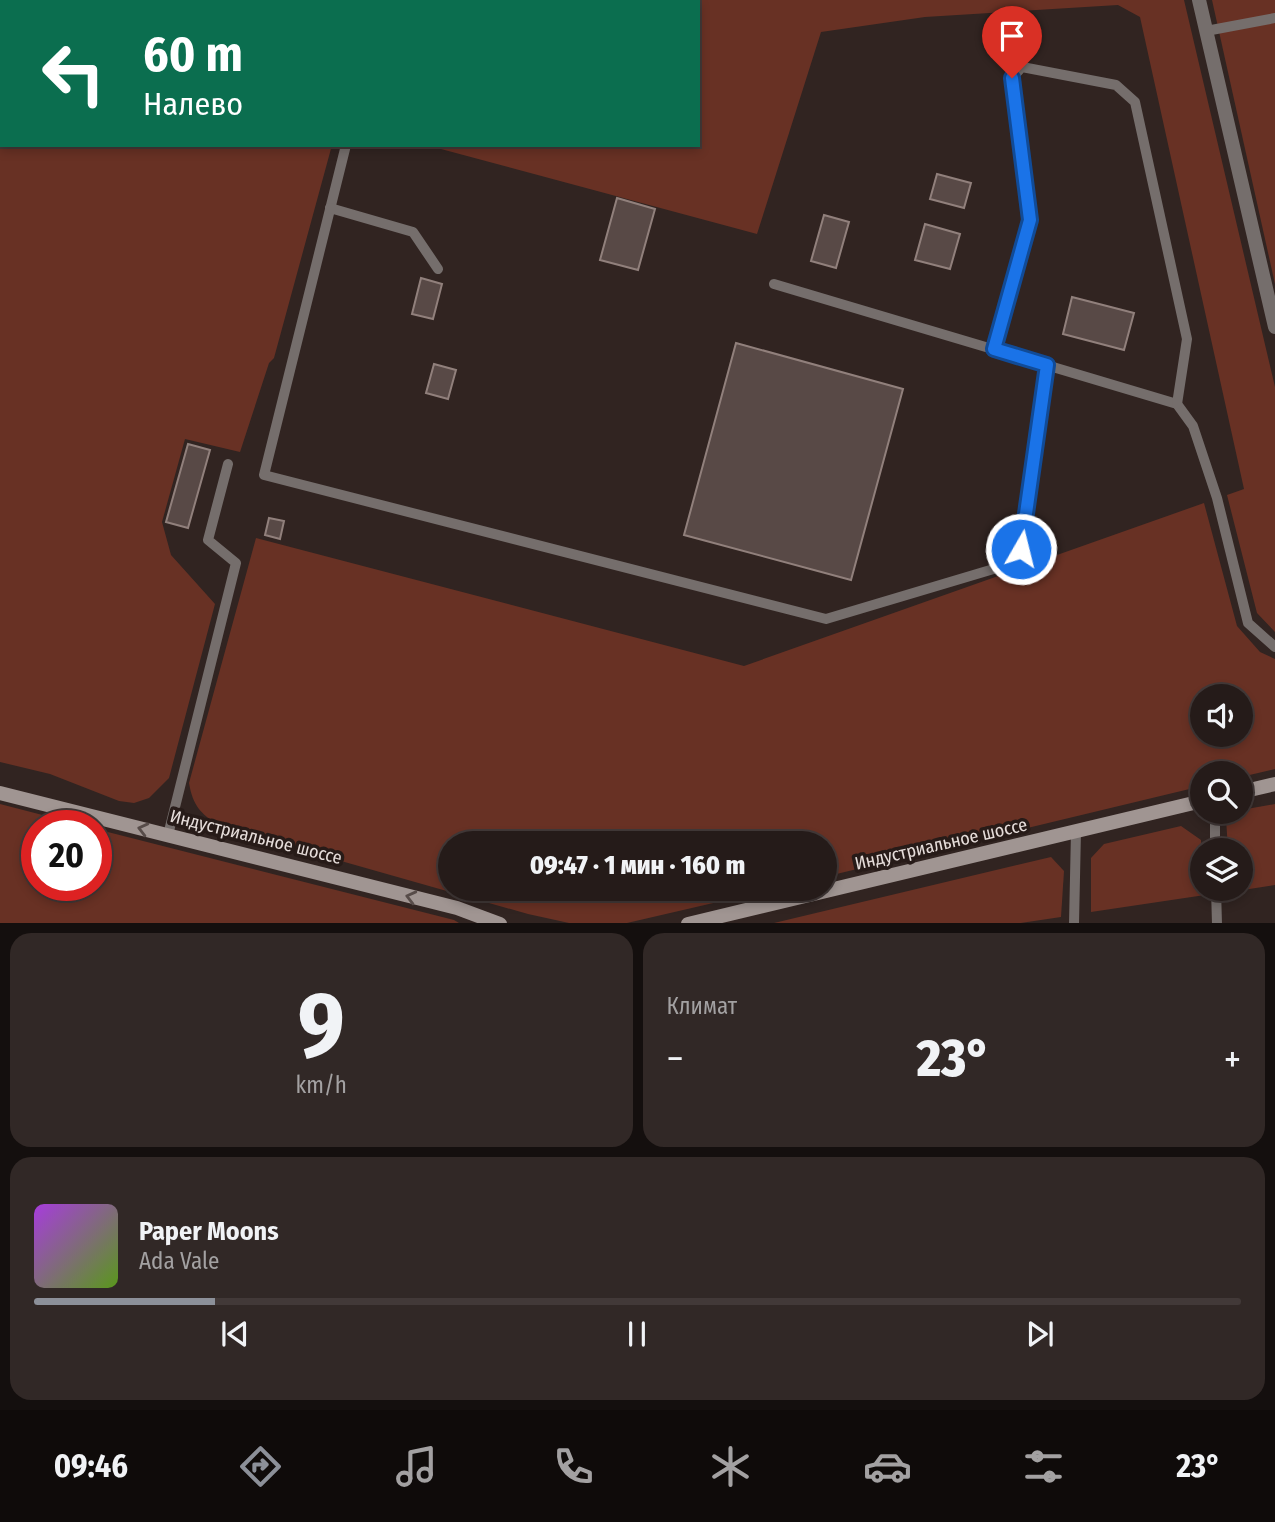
<!DOCTYPE html>
<html lang="ru">
<meta charset="utf-8">
<style>
body{margin:0;font-family:"Fira Sans Condensed",sans-serif;background:#312826;color:#f1f3f6;height:100vh;display:flex;flex-direction:column;font-size:26px;white-space:nowrap}
*{box-sizing:border-box;margin:0}
p{font-size:23px;color:#a3a1a2}
.icon{flex:none;width:38px;height:38px;fill:none;stroke:currentColor;stroke-width:2;stroke-linecap:round;stroke-linejoin:round}
.map{position:relative;height:923px;overflow:hidden}
.details{display:flex;flex-direction:column;gap:10px;padding:10px;background:#140f0e;flex:1}
.details>*{flex:none}
.top-card{position:absolute;left:0px;top:0px;width:700px;height:147px;box-shadow:0 4px 10px #0003,0 0 0 2px #423938;background:#0b6e4f;color:#fff;overflow:hidden}
.controls{position:absolute;left:1190px;top:684px;display:grid;gap:14px}
.controls a{display:grid;place-items:center;width:63px;height:63px;border-radius:50%;background:#251b19;box-shadow:0 4px 10px #0003,0 0 0 2px #423938;font-size:35px}
.speed{position:absolute;left:21px;top:810px;display:flex;gap:14px;font-size:35px;font-weight:700;text-align:center}
.speed>*{display:grid;place-content:center;width:91px;height:91px;border-radius:50%;background:#251b19;box-shadow:0 4px 10px #0003,0 0 0 2px #423938;line-height:1}
.speed .limit{border:10px solid #d22;background:#fff;color:#111}
.pin{position:absolute;display:grid;place-items:center;width:60px;height:60px;color:#fff;margin:-72px -30px;border-radius:50% 50% 50% 0;rotate:-45deg;box-shadow:0 0 7px #0007}
.pin .icon{rotate:45deg}
.me{position:absolute;width:77px;margin:-38px;rotate:8deg;stroke-linejoin:round;filter:drop-shadow(0 0 5px #0008)}
.turn{display:flex;align-items:center;gap:24px;height:147px;padding:0 28px;font-size:32px}
.turn .icon{width:91px;height:91px;stroke-width:2.5}
.turn b{display:block;font-size:49px;line-height:60px}
.big{font-size:52px;font-weight:800;line-height:1.1}
.details .tile{flex:1;display:flex;flex-direction:column;justify-content:center;gap:10px;min-width:0;padding:0 24px;border-radius:21px;background:#312826}
.details .dial{align-items:center;gap:0}
.dial b{font-size:91px;line-height:1}
.song{display:flex;align-items:center;gap:21px}
.cover{width:84px;height:84px;border-radius:10px;background:linear-gradient(135deg,hsl(280 70% 55%),hsl(90 70% 35%))}
.played{height:7px;border-radius:4px;background:linear-gradient(90deg,#8c9099 15%,#423938 15%)}
.keys{display:flex;justify-content:space-around;direction:ltr}
.heat{display:flex;justify-content:space-between;align-items:center;font-size:38px;direction:ltr}
.details .tiles{flex:1;display:grid;gap:10px;grid-template-columns:1fr 1fr}
.tile:last-child{grid-column:span 2}
.trip{position:absolute;left:438px;top:831px;width:399px;height:70px;border-radius:35px;background:#251b19;box-shadow:0 4px 10px #0003,0 0 0 2px #423938;font-weight:800;line-height:70px;text-align:center}
.tabs{display:flex;height:112px;justify-content:space-around;align-items:center;background:#0f0b0a;color:#a3a1a2}
.tabs .icon{width:49px;height:49px}
.tabs .selected{color:#8c9099}
.tabs b{font-size:32px;color:#f1f3f6}
.map>svg:first-child{display:block}
</style>
<div class="map">
<svg width="1275" height="924" viewBox="0 0 1275 924">
<rect width="100%" height="100%" fill="#312421"/>
<!-- green -->
<g fill="#683124" fill-rule="evenodd">
<polygon points="0,0 1184,0 1275,387 1275,632 1257,613 1227,495 1244,489 1140,17 1118,5 925,17 821,32 757,234 426,145 698,145 698,2 2,2 2,145 332,145 274,358 269,363 240,452 185,439 162,522 171,555 215,604 169,778 149,798 134,803 119,801 50,774 0,762"/>
<polygon points="1212,0 1275,0 1275,284"/>
<path d="M 1204,503 L 1237,626 L 1260,652 L 1275,659 L 1275,769 L 1241,777 L 1241,774 L 1202,774 L 1202,786 L 824,877 L 824,844 L 450,844 L 450,889 L 774,889 L 627,923 L 569,923 L 528,914 L 218,826 C 200,812 193,806 189,783 L 256,538 L 744,666 ZM 1241,696 L 1241,735 L 1202,735 L 1202,696 Z"/>
<polygon points="0,804 85,826 37,826 37,886 96,886 96,829 454,920 459,923 0,923"/>
<polygon points="1275,804 1275,885 1230,892 1230,889 1241,889 1241,850 1228,850 1226,818 1241,812 1241,810"/>
<polygon points="1181,826 1201,840 1202,889 1204,889 1205,895 1091,912 1091,858 1104,844"/>
<polygon points="1051,857 1064,871 1061,917 1014,924 774,923"/>
</g>
<!-- building -->
<g fill="#584946" stroke="#91807c" stroke-width="2">
<polygon points="937,174 971,183 964,208 930,199"/>
<polygon points="617,198 655,209 638,270 600,260"/>
<polygon points="824,215 849,222 836,268 811,261"/>
<polygon points="925,224 960,234 950,269 915,260"/>
<polygon points="421,278 442,284 433,319 412,314"/>
<polygon points="1072,297 1134,313 1124,350 1063,334"/>
<polygon points="736,343 903,389 851,580 684,535"/>
<polygon points="434,364 456,370 448,399 426,393"/>
<polygon points="188,444 210,450 188,528 166,522"/>
<polygon points="269,518 284,521 280,539 265,535"/>
</g>
<g fill="none" stroke-linecap="round" stroke-linejoin="round">
<!-- service -->
<g stroke="#756e6c" stroke-width="10">
<polyline points="1206,31 1275,18"/>
<polyline points="346,145 264,475 826,619 1007,565 1021,549 1047,364"/>
<polyline points="330,208 413,232 438,269"/>
<polyline points="774,284 1177,404 1193,426 1217,498 1248,623 1275,647"/>
<polyline points="994,349 1030,220 1012,78 1022,67 1116,85 1135,102 1187,339 1177,404"/>
<polyline points="1215,812 1215,850"/>
<polyline points="168,835 236,563 208,540 228,464"/>
<polyline points="1216,889 1217,924"/>
<polyline points="1074,924 1076,831"/>
</g>
<!-- minor -->
<polyline stroke="#756e6c" stroke-width="14" points="1199,0 1275,327"/>
<!-- secondary -->
<g stroke="#a09592" stroke-width="14">
<polyline points="1241,792 1275,784"/>
<polyline points="0,793 457,908 500,924"/>
<polyline points="688,924 1202,801"/>
</g>
</g>
<!-- one-way arrows -->
<defs><path id="oneway-chevron" d="M-2-3.5L2.5 0L-2 3.5" fill="none" stroke-width="1.6" stroke-linecap="round" stroke-linejoin="round" transform="scale(1.75)"/></defs>
<g stroke="#574c49">
<use href="#oneway-chevron" transform="translate(143 829) rotate(-166)"/>
<use href="#oneway-chevron" transform="translate(411 897) rotate(-166)"/>
</g>
<g fill="none" stroke-linecap="round" stroke-linejoin="round">
<!-- route casing -->
<g stroke="#114b97" stroke-width="18">
<polyline id="route" points="1012,78 1030,220 994,349 1047,365 1021,549"/>
</g>
<!-- route -->
<use href="#route" stroke="#1a73e8" stroke-width="12"/>
</g>
<g text-anchor="middle" dominant-baseline="central" stroke-width="7" stroke-linejoin="round" paint-order="stroke">
<!-- street labels -->
<g font-size="18" fill="#e6ddda" stroke="#271b18">
<text transform="translate(256 837) rotate(14)">Индустриальное шоссе</text>
<text transform="translate(941 844) rotate(-13)">Индустриальное шоссе</text>
</g>
</g>
</svg>
<div class="controls">
<a><svg class="icon" aria-label="sound" viewBox="0 0 24 24"><path d="M4 9h4l5-4v14l-5-4H4zM17 9q2 3 0 6"/></svg></a>
<a><svg class="icon" aria-label="search" viewBox="0 0 24 24"><circle cx="10" cy="10" r="6"/><path d="M15 15l6 6"/></svg></a>
<a><svg class="icon" aria-label="layers" viewBox="0 0 24 24"><path d="M12 4l9 5-9 5-9-5zM3 14l9 5 9-5"/></svg></a>
</div>
<div class="speed"><div class="limit">20</div></div>
<div class="pin" style="left:1012px;top:78px;background:#d93025"><svg class="icon" aria-label="arrive" viewBox="0 0 24 24"><path d="M6 21V4h12l-3 4 3 4H6"/></svg></div>
<svg class="me" style="left:1021px;top:549px" viewBox="-20 -20 40 40"><circle r="17" fill="#1a73e8" stroke="#fff" stroke-width="3"/><path d="M0-11L8 9 0 5-8 9z" fill="#fff"/></svg>
<div class="trip">09:47 · 1 мин · 160 m</div>
<div class="top-card">
<div class="turn"><svg class="icon" aria-label="left" viewBox="0 0 24 24"><path d="M17 20v-9H6M10 6l-5 5 5 5"/></svg><div><b>60 m</b>Налево</div></div>
</div>
</div>
<section class="details">
<div class="tiles">
<div class="tile dial"><b>9</b><p>km/h</p></div>
<div class="tile"><p>Климат</p>
<div class="heat"><a>−</a><b class="big">23°</b><a>+</a></div>
</div>
<div class="tile">
<div class="song"><i class="cover"></i><div><b>Paper Moons</b><p>Ada Vale</p></div></div>
<div class="played"></div>
<div class="keys"><svg class="icon" aria-label="previous" viewBox="0 0 24 24"><path d="M18 5L8 12l10 7zM5 5v14"/></svg><svg class="icon" aria-label="pause" viewBox="0 0 24 24"><path d="M8 5v14M16 5v14"/></svg><svg class="icon" aria-label="next" viewBox="0 0 24 24"><path d="M6 5l10 7-10 7zM19 5v14"/></svg></div>
</div>
</div>
</section>
<nav class="tabs">
<b>09:46</b>
<svg class="icon selected" aria-label="directions" viewBox="0 0 24 24"><path d="M12 3l9 9-9 9-9-9zM9 14v-3h6M13 9l2 2-2 2"/></svg>
<svg class="icon" aria-label="music" viewBox="0 0 24 24"><path d="M9 18V5l10-2v13"/><circle cx="6" cy="18" r="3"/><circle cx="16" cy="16" r="3"/></svg>
<svg class="icon" aria-label="phone" viewBox="0 0 24 24"><path d="M5 4h4l2 5-3 2q2 4 5 5l2-3 5 2v4C11 20 4 13 5 4z"/></svg>
<svg class="icon" aria-label="climate" viewBox="0 0 24 24"><path d="M12 3v18M4 7l16 10M4 17L20 7"/></svg>
<svg class="icon" aria-label="car" viewBox="0 0 24 24"><path d="M5 17H2v-5l4-1 3-4h7l3 4 3 1v5h-3M9 17h6M6 11h13"/><circle cx="7" cy="17" r="2"/><circle cx="17" cy="17" r="2"/></svg>
<svg class="icon" aria-label="filters" viewBox="0 0 24 24"><path d="M4 7h16M4 17h16"/><circle cx="9" cy="7" r="2"/><circle cx="15" cy="17" r="2"/></svg>
<b>23°</b>
</nav>
